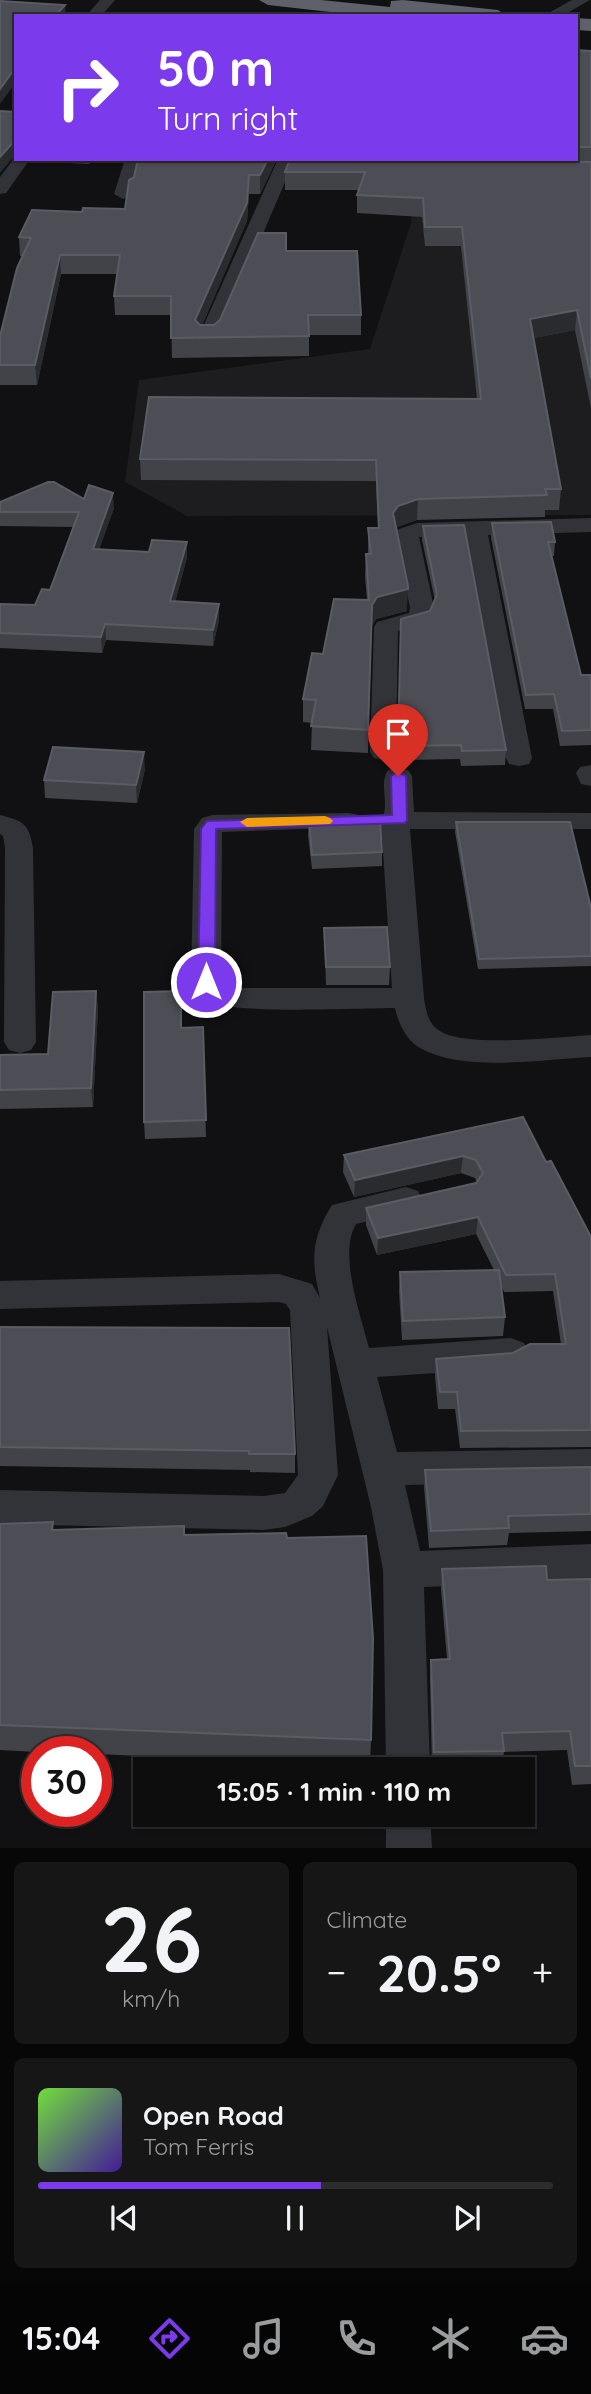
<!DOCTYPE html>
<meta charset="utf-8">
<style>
body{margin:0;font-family:Quicksand,sans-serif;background:#161617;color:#f1f3f6;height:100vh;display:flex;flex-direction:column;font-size:26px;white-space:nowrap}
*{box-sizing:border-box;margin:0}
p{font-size:23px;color:#9a9c9e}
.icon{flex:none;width:38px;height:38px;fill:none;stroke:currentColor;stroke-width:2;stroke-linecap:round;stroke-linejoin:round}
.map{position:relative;height:1848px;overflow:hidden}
.details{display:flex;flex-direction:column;gap:14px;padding:14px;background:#070708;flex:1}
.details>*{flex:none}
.guide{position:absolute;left:14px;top:14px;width:564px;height:147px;border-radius:0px;box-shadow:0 2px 5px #0004,0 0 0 2px #2d2d2e;background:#7c3aed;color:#fff;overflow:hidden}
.speed{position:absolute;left:21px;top:1736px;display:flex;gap:14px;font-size:35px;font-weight:700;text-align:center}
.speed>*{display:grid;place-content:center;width:91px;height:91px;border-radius:50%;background:#0d0d0e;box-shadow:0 2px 5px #0004,0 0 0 2px #2d2d2e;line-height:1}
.speed .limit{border:10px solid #d22;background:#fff;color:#111}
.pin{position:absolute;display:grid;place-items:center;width:60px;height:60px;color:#fff;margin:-72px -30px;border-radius:50% 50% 50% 0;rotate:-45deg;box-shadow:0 0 7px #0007}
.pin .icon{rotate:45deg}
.me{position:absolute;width:77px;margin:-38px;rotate:0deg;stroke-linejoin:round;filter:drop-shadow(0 0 5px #0008)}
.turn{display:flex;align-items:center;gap:24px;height:147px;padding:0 28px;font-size:32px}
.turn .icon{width:91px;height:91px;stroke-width:2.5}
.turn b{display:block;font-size:49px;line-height:60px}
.big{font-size:52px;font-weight:700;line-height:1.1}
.details .widget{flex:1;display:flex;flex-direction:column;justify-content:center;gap:10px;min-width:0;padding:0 24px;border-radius:10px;background:#161617}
.details .dial{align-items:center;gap:0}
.dial b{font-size:91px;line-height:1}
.song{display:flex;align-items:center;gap:21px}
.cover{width:84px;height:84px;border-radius:10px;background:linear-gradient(135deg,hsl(100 70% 55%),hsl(260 70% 35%))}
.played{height:7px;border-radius:4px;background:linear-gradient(90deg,#7c3aed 55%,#2d2d2e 55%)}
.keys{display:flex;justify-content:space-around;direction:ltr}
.heat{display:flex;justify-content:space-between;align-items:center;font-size:38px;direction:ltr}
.details .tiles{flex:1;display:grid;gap:14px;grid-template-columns:1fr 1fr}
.widget:last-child{grid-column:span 2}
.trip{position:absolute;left:133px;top:1757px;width:402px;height:70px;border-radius:0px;background:#0d0d0e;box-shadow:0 2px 5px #0004,0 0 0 2px #2d2d2e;font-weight:700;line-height:70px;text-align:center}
.tab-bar{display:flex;height:112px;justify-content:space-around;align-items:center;background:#050506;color:#9a9c9e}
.tab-bar .icon{width:49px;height:49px}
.tab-bar .active{color:#7c3aed}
.tab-bar b{font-size:32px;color:#f1f3f6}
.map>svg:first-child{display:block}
</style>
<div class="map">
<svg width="591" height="1848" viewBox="0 0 591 1848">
<rect width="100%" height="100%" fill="#111113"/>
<!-- built -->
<polygon fill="#1d1d20" points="413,173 591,174 591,515 187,516 125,482 139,380 370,349 411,223"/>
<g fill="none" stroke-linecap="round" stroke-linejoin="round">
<!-- street -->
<g fill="#323338" fill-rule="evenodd">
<polygon points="100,0 115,0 101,16 86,16"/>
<polygon points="572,0 590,0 562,16 543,16"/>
<polygon points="16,156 16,159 30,159 6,193 0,194 0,177"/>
<polygon points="125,159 141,159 132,194 123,199 114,194"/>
<polygon points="278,159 295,159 218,338 215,342 201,342 198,338"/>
<polygon points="591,518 591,532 488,535 532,758 529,764 519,766 509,764 506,758 465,536 419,537 434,608 429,622 398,631 396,752 392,758 383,760 374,758 370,752 374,627 377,622 409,613 410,608 395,534 399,529 417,523"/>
<polygon points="591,765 591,786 581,784 576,773 580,767"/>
<path d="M 398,768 L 408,770 L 412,776 L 414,812 L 591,813 L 591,829 L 410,829 L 424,998 C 426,1011 428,1024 440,1031 C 465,1048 559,1037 591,1035 L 591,1057 C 542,1059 464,1073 420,1048 C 407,1041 398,1023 395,1008 C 359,1008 227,1015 204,1000 C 198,996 194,987 191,982 L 194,829 L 202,818 L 212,815 L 349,813 L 359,815 L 363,821 L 359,827 L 222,832 L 221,980 L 233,988 L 392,988 L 381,820 C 391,805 378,785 388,770 Z"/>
<path d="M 0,815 C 24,821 29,824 33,848 L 36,1042 L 31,1050 L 20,1053 L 9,1050 L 4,1042 L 5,848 L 3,836 L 0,834 Z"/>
<path d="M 406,1187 L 418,1191 L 423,1200 L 418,1209 L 356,1224 C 338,1254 361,1316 369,1348 L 511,1338 L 524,1343 L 529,1353 L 524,1363 L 511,1368 L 377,1377 L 397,1452 L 591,1449 L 591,1481 L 405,1485 L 420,1551 L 591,1544 L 591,1580 L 424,1587 L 430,1769 L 386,1769 L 383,1570 L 371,1507 L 327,1327 L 338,1475 L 323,1506 L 312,1516 L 285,1527 L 264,1530 L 0,1524 L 0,1490 L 264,1496 L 285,1493 L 298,1475 L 290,1310 L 286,1304 L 279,1302 L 0,1309 L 0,1281 L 279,1274 L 312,1284 L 320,1298 C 311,1260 311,1239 332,1205 Z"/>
<polygon points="386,1815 430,1815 432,1848 386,1848"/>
</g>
<!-- highway -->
<g fill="#5e616a" fill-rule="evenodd">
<polygon points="259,0 321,0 390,7 391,1 403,0 498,10 507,16 366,16 268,5"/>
<polygon points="576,18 591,19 591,31 576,30"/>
</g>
</g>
<!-- wall -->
<g fill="#424349">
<polygon points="576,50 591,51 591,408 575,330 534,338 561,489 559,510 545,510 545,517 417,520 397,527 407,608 407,611 376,619 371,627 368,753 311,750 312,723 303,722 303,699 323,654 367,600 365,576 366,554 368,554 368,528 378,528 376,481 141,480 140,459 477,399 461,246 425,246 422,217 357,213 357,195 358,190 285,190 285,172 290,159 576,159"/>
<polygon points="48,159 93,159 89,164 48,162"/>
<polygon points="277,159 260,194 249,194 247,221 202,325 214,325 286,251 361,315 361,335 309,335 309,356 172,358 171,315 115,315 114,296 117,274 61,274 37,385 0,385 0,336 22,256 20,256 19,237 82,212 125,209"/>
<polygon points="84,499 114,508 99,549 187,557 175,602 219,620 213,646 106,640 102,653 0,648 0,604 35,605 50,590 74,527 0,526 0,502"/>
<polygon points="492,523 555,542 554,556 552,556 581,675 591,675 591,745 560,746 553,709 525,709 491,538"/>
<polygon points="423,526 506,750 505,765 461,766 460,759 403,760 402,755 397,755 401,619 430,611 435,601 422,540"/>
<polygon points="145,769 137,803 45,798 44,780"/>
<polygon points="309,821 382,852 382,866 312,869 308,835"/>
<polygon points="456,822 591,908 591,966 478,969 455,832"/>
<polygon points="324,928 390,967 389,985 326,985"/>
<polygon points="96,991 98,1009 93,1107 0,1109 0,1055 48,1054"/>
<polygon points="181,991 182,1028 203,1027 206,1137 145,1139 144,1122"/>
<polygon points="523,1117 546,1162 591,1237 591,1447 460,1448 455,1409 438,1409 435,1376 436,1359 513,1353 561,1344 553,1291 504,1292 501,1285 505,1317 503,1336 402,1340 399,1291 400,1272 494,1270 476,1234 377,1255 366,1225 366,1208 476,1183 477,1182 475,1178 461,1173 354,1197 343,1172 344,1155"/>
<polygon points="0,1327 295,1454 295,1473 250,1472 250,1470 0,1466"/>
<polygon points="591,1467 591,1531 509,1533 507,1545 429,1548 424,1487 425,1470"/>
<polygon points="0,1524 54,1530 185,1535 287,1538 371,1740 370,1766 96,1754 96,1752 37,1752 0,1750"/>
<polygon points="442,1569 547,1580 591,1579 591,1784 572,1785 567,1750 504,1752 501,1769 432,1769 430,1679 431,1660 447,1659 441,1589"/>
</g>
<!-- shaded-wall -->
<g fill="#2a2b2f">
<polygon points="65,5 66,16 55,16"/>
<polygon points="16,67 16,82 0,104 0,89"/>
<polygon points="16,139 16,154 0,173 0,157"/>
<polygon points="268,159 277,159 260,194 260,175"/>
<polygon points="249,175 249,194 247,221 196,340 195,320"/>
<polygon points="60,255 61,274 37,385 35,365"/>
<polygon points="577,310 575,330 529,339 530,319"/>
<polygon points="113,493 114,508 94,564 93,549"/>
<polygon points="418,499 417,520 397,527 392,535 393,513 398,506"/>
<polygon points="187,542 187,557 171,617 170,601"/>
<polygon points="408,586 407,611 376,619 371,627 368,753 372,605 377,597"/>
<polygon points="219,604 219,620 213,646 213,630"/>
<polygon points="105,624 106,640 102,653 101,637"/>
<polygon points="144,752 145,769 137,803 136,785"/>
<polygon points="96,991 98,1009 93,1107 91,1088"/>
<polygon points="463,1156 461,1173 354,1197 355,1180"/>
<polygon points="478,1217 476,1234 377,1255 378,1238"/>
</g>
<!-- building -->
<g fill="#4d4e55" stroke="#5a5c64" stroke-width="2">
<polygon points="0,1 65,5 55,16 16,16 16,67 0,89"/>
<polygon points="228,13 276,16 226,16"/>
<polygon points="576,50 591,51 591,147 576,147"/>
<polygon points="0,111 16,112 16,139 0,157"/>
<polygon points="138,159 268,159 260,175 249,175 247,203 195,320 200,325 214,325 220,320 258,233 286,233 286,251 357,251 361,315 308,315 309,336 171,338 171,296 114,296 120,255 60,255 35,365 0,365 0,336 17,268 31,238 19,237 32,210 82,212 83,208 125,209 129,180 134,177"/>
<polygon points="290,159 406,159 408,161 591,162 591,378 577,310 530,319 561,489 545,489 547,495 418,499 398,506 393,513 408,586 408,589 377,597 372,605 368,730 311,726 316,700 303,699 312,653 323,654 334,599 369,600 366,554 371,554 368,528 379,528 376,460 140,459 149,397 481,399 462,227 425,227 423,198 357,195 365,172 285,172"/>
<polygon points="48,482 54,482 84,499 89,485 113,493 93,549 149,552 152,540 187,542 170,601 219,604 213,630 105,624 101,637 0,633 0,604 35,605 42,589 50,590 79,512 0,512 0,502"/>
<polygon points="551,522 555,542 548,542 581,675 591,675 591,730 562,731 554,694 526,695 492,523"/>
<polygon points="464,525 506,750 462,751 461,745 403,746 403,741 398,741 401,619 430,611 437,595 423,526"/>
<polygon points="53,747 144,752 136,785 44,780"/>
<polygon points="380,818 382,852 312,855 309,821"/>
<polygon points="456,822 570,822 591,908 591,956 479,959"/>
<polygon points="387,927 390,967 326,967 324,928"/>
<polygon points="96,991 91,1088 0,1090 0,1055 48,1054 53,992"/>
<polygon points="181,991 181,1028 203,1027 206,1120 144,1122 144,992"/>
<polygon points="523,1117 546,1162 551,1161 591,1237 591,1430 461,1431 457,1392 440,1392 436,1359 513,1353 530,1344 566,1344 555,1274 506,1275 478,1217 378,1238 366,1208 476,1183 483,1173 476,1160 463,1156 355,1180 344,1155"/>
<polygon points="499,1270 505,1317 403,1321 400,1272"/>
<polygon points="0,1327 289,1328 295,1454 249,1454 249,1451 0,1447"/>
<polygon points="591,1467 591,1514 508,1516 509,1528 431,1531 425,1470"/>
<polygon points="53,1522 52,1530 184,1526 184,1535 286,1533 287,1538 366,1536 373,1638 371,1740 0,1725 0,1524"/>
<polygon points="546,1566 547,1580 591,1579 591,1766 575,1766 570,1731 502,1733 504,1751 434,1752 431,1660 450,1659 442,1569"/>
</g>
<!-- route -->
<polygon fill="#7c3aed" stroke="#51269a" stroke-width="2" points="398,772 406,776 407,820 405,823 216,829 215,982 206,987 201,986 198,982 201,829 207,821 392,815 391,776"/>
<!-- slow -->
<polygon fill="#f59e0b" points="325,816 330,818 333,821 330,824 247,827 240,822 247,818"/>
</svg>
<div class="speed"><div class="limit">30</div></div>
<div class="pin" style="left:398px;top:776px;background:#d93025"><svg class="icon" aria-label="arrive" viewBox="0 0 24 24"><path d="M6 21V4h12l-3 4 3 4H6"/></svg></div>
<svg class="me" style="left:206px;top:982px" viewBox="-20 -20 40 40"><circle r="17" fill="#7c3aed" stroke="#fff" stroke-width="3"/><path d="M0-11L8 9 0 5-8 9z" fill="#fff"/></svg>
<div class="trip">15:05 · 1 min · 110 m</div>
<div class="guide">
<div class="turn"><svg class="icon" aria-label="right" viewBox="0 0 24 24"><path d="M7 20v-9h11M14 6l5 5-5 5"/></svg><div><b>50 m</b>Turn right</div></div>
</div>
</div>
<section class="details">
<div class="tiles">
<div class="widget dial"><b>26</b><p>km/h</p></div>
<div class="widget"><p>Climate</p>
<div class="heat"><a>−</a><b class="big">20.5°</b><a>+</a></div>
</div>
<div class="widget">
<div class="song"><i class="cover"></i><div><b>Open Road</b><p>Tom Ferris</p></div></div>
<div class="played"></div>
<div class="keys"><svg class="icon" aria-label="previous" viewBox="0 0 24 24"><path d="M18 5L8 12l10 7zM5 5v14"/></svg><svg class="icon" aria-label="pause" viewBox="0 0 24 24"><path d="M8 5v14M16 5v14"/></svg><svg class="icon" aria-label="next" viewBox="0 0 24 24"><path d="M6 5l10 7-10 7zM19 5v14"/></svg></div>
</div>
</div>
</section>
<nav class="tab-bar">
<b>15:04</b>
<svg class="icon active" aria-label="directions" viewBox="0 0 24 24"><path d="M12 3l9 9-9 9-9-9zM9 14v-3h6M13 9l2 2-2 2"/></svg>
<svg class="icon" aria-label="music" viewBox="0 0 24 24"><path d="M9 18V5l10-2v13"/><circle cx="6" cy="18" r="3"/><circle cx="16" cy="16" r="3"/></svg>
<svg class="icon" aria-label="phone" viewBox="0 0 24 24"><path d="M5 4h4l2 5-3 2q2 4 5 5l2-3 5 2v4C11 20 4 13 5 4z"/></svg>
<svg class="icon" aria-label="climate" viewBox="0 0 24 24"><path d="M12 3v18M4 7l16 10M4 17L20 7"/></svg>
<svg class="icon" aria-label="car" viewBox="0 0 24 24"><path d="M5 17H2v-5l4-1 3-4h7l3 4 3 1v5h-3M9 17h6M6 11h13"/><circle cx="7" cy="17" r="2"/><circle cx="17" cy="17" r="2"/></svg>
</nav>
